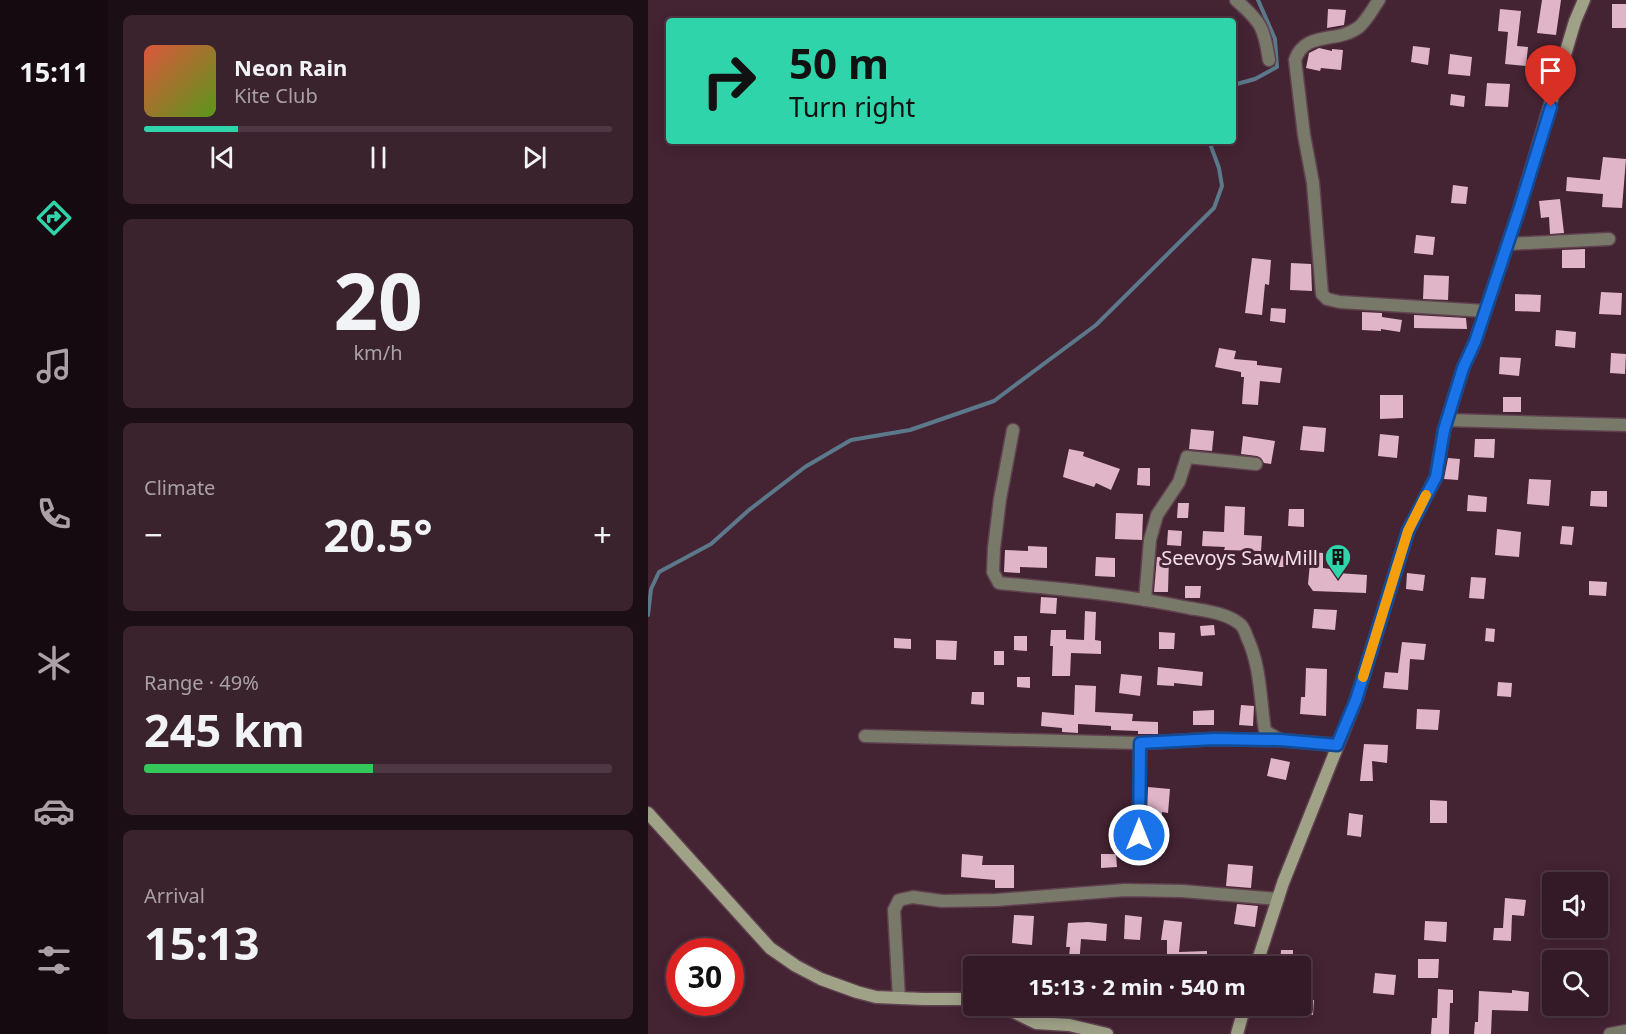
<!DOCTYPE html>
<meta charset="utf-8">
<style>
body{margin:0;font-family:"Noto Sans",sans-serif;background:#3b232e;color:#f1f3f6;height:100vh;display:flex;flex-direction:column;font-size:22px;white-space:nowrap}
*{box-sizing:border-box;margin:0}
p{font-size:20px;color:#a9a1a7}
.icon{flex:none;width:33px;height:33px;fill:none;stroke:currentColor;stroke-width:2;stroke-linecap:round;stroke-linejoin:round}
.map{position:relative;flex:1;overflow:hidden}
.details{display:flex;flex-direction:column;gap:15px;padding:15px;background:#1c0e15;width:540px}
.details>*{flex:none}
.top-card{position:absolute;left:18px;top:18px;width:570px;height:126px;border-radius:6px;box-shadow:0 3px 15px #0003,0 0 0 2px #4e3843;background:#30d4aa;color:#111;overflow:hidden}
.buttons{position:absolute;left:894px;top:872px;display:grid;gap:12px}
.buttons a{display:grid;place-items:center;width:66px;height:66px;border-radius:6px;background:#331a26;box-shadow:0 3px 15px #0003,0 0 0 2px #4e3843;font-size:30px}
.speed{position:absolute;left:18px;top:938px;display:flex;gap:12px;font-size:30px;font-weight:700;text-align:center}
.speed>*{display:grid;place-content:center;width:78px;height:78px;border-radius:50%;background:#331a26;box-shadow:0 3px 15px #0003,0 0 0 2px #4e3843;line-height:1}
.speed .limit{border:9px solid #d22;background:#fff;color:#111}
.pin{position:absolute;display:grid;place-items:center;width:51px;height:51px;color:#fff;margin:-62px -26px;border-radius:50% 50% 50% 0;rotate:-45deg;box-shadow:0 0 6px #0007}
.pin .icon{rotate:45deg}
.me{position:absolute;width:66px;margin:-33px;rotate:0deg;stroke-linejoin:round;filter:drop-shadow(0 0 4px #0008)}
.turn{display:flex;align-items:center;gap:21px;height:126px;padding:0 24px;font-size:27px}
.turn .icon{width:78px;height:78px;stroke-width:2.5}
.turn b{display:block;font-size:42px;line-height:51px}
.big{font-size:45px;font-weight:700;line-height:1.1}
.details .widget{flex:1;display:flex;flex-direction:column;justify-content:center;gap:9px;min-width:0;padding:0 21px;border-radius:9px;background:#3b232e}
.details .dial{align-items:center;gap:0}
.dial b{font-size:78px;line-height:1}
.song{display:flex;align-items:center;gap:18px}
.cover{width:72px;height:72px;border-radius:9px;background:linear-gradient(135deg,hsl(10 70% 55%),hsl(90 70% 35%))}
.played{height:6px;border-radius:3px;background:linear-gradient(90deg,#30d4aa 20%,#4e3843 20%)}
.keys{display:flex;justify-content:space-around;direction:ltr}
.heat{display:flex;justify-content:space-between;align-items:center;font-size:33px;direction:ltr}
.charge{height:9px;border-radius:4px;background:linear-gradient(90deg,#34c759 49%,#4e3843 0)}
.trip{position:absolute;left:315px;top:956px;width:348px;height:60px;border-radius:6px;background:#331a26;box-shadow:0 3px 15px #0003,0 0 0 2px #4e3843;font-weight:700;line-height:60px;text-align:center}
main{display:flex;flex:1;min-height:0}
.dock{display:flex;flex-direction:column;width:108px;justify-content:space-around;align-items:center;background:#140a0f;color:#a9a1a7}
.dock .icon{width:42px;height:42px}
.dock .current{color:#30d4aa}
.dock b{font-size:27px;color:#f1f3f6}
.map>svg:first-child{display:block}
</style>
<main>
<nav class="dock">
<b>15:11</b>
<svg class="icon current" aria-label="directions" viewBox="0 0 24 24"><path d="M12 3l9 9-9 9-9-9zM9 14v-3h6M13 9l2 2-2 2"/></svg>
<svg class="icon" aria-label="music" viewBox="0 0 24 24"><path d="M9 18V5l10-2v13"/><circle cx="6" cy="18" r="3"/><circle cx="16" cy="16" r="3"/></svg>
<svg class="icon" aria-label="phone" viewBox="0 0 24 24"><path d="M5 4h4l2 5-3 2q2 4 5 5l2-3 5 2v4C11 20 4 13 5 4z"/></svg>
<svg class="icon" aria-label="climate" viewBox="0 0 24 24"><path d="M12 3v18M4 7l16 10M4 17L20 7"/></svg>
<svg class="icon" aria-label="car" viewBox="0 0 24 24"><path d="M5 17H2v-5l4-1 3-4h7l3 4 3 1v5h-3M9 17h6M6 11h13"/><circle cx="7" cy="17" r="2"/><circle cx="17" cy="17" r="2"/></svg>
<svg class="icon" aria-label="filters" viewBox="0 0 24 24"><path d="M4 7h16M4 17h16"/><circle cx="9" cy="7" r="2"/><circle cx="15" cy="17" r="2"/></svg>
</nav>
<section class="details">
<div class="widget">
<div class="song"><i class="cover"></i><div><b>Neon Rain</b><p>Kite Club</p></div></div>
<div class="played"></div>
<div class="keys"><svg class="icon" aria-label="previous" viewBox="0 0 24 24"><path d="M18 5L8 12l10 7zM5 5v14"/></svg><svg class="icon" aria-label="pause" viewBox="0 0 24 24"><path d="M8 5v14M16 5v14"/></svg><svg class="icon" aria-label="next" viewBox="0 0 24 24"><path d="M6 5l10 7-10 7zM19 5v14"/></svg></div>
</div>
<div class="widget dial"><b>20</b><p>km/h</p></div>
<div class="widget"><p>Climate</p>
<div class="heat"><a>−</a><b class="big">20.5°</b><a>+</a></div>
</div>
<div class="widget"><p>Range · 49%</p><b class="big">245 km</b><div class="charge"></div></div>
<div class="widget"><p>Arrival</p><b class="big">15:13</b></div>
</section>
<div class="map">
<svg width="978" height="1034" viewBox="0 0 978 1034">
<rect width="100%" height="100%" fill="#442333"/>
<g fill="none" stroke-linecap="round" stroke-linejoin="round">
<!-- stream -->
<g stroke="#5b798b" stroke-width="4">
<polyline points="585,85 607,79 629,67 627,39 610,0"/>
<polyline points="0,615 3,589 11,572 63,544 101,510 157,467 203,440 262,430 346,401 448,325 566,208 574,186 571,168 561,141"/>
</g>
</g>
<!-- building -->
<g fill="#e0b5c8">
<polygon points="894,0 913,0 908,35 889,33"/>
<rect x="964" y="4" width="14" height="24"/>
<polygon points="680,9 698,10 696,25 679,28"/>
<polygon points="852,9 873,11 869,46 880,47 878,66 857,64 860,32 850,31"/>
<polygon points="765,46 782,48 780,65 763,62"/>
<polygon points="671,48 684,51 684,49 695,50 693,70 673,68 672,71 658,68 661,53"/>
<polygon points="802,54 824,57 822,76 800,74"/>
<polygon points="839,83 862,84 860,107 837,106"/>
<polygon points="803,94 817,96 816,107 802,105"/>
<polygon points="955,157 978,159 974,208 954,207 955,194 918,191 919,177 952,180"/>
<polygon points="805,185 820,187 818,204 803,203"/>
<polygon points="912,199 916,233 902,234 901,217 893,218 891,201"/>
<polygon points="768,235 787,237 785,255 766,253"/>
<polygon points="937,249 937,268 914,268 914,250"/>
<polygon points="604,258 623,260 621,285 617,284 614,315 597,313"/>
<polygon points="643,263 663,264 664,291 642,290"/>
<polygon points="776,275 801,276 800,300 775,299"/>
<polygon points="953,292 974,293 973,315 951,314"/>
<polygon points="867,294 893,295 892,312 867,311"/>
<polygon points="623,308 638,309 637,323 622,321"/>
<polygon points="714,312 734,313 734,317 754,320 752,332 733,329 733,331 714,330"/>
<polygon points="766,315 818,318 819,329 766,328"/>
<polygon points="908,330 928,332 927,348 907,346"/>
<polygon points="571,348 588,351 586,359 609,361 609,365 634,368 632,383 612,381 610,405 594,404 596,377 593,377 593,372 567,367"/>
<polygon points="963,353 978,354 977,374 962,373"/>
<polygon points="852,357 873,358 871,376 851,374"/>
<polygon points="732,395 755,395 755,418 732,419"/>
<rect x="855" y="397" width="18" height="15"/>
<polygon points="655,426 678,428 676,452 652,450"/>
<polygon points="543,429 566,431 564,451 541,449"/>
<polygon points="732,434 751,436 749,458 730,456"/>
<polygon points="595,436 627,441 623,464 616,463 613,458 609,456 593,454"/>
<polygon points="827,439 847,439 846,458 826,457"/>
<polygon points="421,449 436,452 435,456 472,469 463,490 448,483 446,487 415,477"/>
<polygon points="800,458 812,459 810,480 796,479"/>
<polygon points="490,468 502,468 502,486 489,485"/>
<polygon points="881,479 903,480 901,506 879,504"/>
<polygon points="943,491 959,491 959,507 942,506"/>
<polygon points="820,495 839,497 838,512 819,511"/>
<polygon points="530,503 541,503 540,518 529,518"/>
<polygon points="577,506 597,507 596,535 614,536 613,551 576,550 577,547 554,546 555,531 576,532"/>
<polygon points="641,509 656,509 656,527 640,526"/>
<polygon points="468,513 495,514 494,540 467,539"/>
<polygon points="914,526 926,527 924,545 912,544"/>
<polygon points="849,529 873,532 871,557 847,555"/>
<polygon points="520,530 534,531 533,546 519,545"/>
<polygon points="380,546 399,547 399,568 372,567 372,573 356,572 357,550 380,551"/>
<polygon points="663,552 675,553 675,568 689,570 689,573 719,575 718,593 665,591 660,584"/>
<polygon points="622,555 640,556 639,567 621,567"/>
<polygon points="448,557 467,558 467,577 447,576"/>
<polygon points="509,557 521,557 520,592 506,592"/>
<polygon points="759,573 777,575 775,591 758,589"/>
<polygon points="823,577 838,578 836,599 821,598"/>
<polygon points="941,581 959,582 958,596 941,595"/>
<polygon points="537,586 553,586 552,598 537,598"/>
<polygon points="393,597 409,598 408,614 392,613"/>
<polygon points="666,609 689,610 687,630 664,628"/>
<polygon points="437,611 448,612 447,640 453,641 453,654 423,653 422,676 404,676 405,646 402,646 403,630 418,630 418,639 436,640"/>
<polygon points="566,625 567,635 553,636 552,626"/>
<polygon points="838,628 847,629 846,642 837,641"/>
<polygon points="511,632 527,633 526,649 511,649"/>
<polygon points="366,636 379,636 379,651 366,650"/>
<polygon points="246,638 263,639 263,649 246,648"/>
<polygon points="288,640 309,641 308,660 288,659"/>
<polygon points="754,642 778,644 776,660 762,659 760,690 735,688 737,672 750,673"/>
<rect x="346" y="651" width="10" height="14"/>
<polygon points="510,667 555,672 554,686 526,683 526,686 509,685"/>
<polygon points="658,668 679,669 678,716 652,714 653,697 657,697"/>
<polygon points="473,674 494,676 492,696 471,693"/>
<polygon points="369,677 382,677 382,688 369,687"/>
<polygon points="850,682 864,683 863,697 849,696"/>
<polygon points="427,685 448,686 447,712 485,714 484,721 510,722 510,734 490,734 490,731 463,730 463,726 430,724 430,733 414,732 414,728 393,726 394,712 426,715"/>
<polygon points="324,692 336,692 336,705 323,704"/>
<polygon points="593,705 606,706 605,726 591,725"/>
<polygon points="769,709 792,710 790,730 768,729"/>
<polygon points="566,710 566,725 545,725 545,711"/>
<polygon points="716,744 740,745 739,763 724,761 725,781 712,781"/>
<polygon points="623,758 642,762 638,780 619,776"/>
<polygon points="500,787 522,789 520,813 514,812 513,826 501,824 502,814 499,813"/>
<polygon points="782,800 799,801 799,823 782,823"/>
<polygon points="701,813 715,815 713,837 699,835"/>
<polygon points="314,854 335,856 334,865 366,865 366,888 347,888 347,880 313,877"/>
<polygon points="453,854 468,854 469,867 453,868"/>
<polygon points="580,864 605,866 603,888 578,886"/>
<polygon points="857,898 878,900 876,916 864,915 863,941 845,940 846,928 855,928"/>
<polygon points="589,904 610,906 607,927 586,924"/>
<polygon points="366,915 386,916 384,945 364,943"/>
<polygon points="477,915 494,917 492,940 476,939"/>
<polygon points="516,920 534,922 531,952 559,951 559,966 519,966 519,940 513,940"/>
<polygon points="777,921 799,922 798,942 776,940"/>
<polygon points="440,922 459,924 458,941 433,939 431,966 420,966 422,947 418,947 420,923"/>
<polygon points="633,950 645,950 645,966 632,966"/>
<polygon points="770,959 791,959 790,978 770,978"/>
<polygon points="727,973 748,975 746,995 725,993"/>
<polygon points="790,989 805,990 805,1003 802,1003 801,1034 783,1034 784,1018 789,1018"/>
<polygon points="864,990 881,992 880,1011 844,1010 843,1034 826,1034 827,1022 830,1022 831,991 864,993"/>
<polygon points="652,999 666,1000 665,1015 634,1012 634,1005 652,1005"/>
<polygon points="505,1005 517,1005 519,1014 507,1016"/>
</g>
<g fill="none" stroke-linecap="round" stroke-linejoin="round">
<!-- street casing -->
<g stroke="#604150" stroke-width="15">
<g id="street">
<path d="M 588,0 C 613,22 616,27 621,60"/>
<path d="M 731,0 C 725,8 719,20 711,27 C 689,44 657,30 647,60 L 656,135 L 665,183 L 674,294 L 679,299 L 692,302 L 837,311"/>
<polyline points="860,244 961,239"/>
<polyline points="799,420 978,425"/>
<path d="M 365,430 L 352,499 L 346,548 L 345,572 L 351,583 C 415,589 479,595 541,608 C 558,611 580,613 593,625 C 596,628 598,634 599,637 C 613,667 612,699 617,731 L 632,740 L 689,745"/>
<polyline points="497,600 502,540 509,515 531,482 539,457 608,464"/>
<polyline points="217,736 492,743 566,739 630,740"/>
<polyline points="491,835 492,743"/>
<polyline points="251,998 246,910 251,900 265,897 294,901 348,900 477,890 534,891 630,899"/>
<polyline points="962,1034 978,1031"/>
</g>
</g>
<!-- secondary casing -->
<g stroke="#604150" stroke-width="15">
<g id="secondary">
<polyline points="0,813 122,948 148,966 173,979 209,992 228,997 275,999 326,999"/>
<polyline points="608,966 635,883 708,700 760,531 788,477 796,430 815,368 827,342 871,210 927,21 936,0"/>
<polyline points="352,1005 388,1023 421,1025 459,1034"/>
<polyline points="589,1034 597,1005"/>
</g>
</g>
<!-- street -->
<use href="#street" stroke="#787968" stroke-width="12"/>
<!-- secondary -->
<use href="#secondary" stroke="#a0a288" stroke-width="12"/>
</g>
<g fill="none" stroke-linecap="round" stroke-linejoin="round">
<!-- route casing -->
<g stroke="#114b97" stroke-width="15">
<polyline id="route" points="491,835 492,743 566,739 632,740 689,745 708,700 760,531 788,477 796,430 815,368 827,342 871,210 903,107"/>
</g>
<!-- route -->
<use href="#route" stroke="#1a73e8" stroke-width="10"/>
<!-- slow -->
<polyline stroke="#f59e0b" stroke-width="10" points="715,677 760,531 778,495"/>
</g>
<!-- icons -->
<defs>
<g id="building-pin" transform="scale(1.35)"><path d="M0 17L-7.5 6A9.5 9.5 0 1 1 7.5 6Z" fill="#30d4aa" stroke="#442333"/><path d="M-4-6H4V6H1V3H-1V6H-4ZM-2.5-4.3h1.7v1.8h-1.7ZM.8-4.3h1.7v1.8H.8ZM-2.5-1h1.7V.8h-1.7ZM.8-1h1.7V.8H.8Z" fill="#111"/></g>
</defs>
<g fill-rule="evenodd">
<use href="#building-pin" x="690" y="557"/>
</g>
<g text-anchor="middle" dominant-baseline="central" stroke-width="6" stroke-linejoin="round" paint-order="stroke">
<!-- poi labels -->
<g font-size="20" fill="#f5dfe8" stroke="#442333" text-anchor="end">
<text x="670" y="557">Seevoys Saw Mill</text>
</g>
</g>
</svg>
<div class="buttons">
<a><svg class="icon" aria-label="sound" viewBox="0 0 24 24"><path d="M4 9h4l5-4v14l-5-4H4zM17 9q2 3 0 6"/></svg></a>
<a><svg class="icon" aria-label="search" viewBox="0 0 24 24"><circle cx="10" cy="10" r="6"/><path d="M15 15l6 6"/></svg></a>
</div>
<div class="speed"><div class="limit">30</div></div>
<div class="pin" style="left:903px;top:107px;background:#d93025"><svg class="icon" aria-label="arrive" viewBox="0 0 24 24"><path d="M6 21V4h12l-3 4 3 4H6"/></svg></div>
<svg class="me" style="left:491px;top:835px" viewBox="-20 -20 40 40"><circle r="17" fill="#1a73e8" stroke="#fff" stroke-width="3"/><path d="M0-11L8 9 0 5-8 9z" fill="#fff"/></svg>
<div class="trip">15:13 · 2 min · 540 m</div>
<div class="top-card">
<div class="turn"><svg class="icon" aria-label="right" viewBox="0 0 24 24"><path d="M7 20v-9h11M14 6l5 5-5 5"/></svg><div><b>50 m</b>Turn right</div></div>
</div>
</div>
</main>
